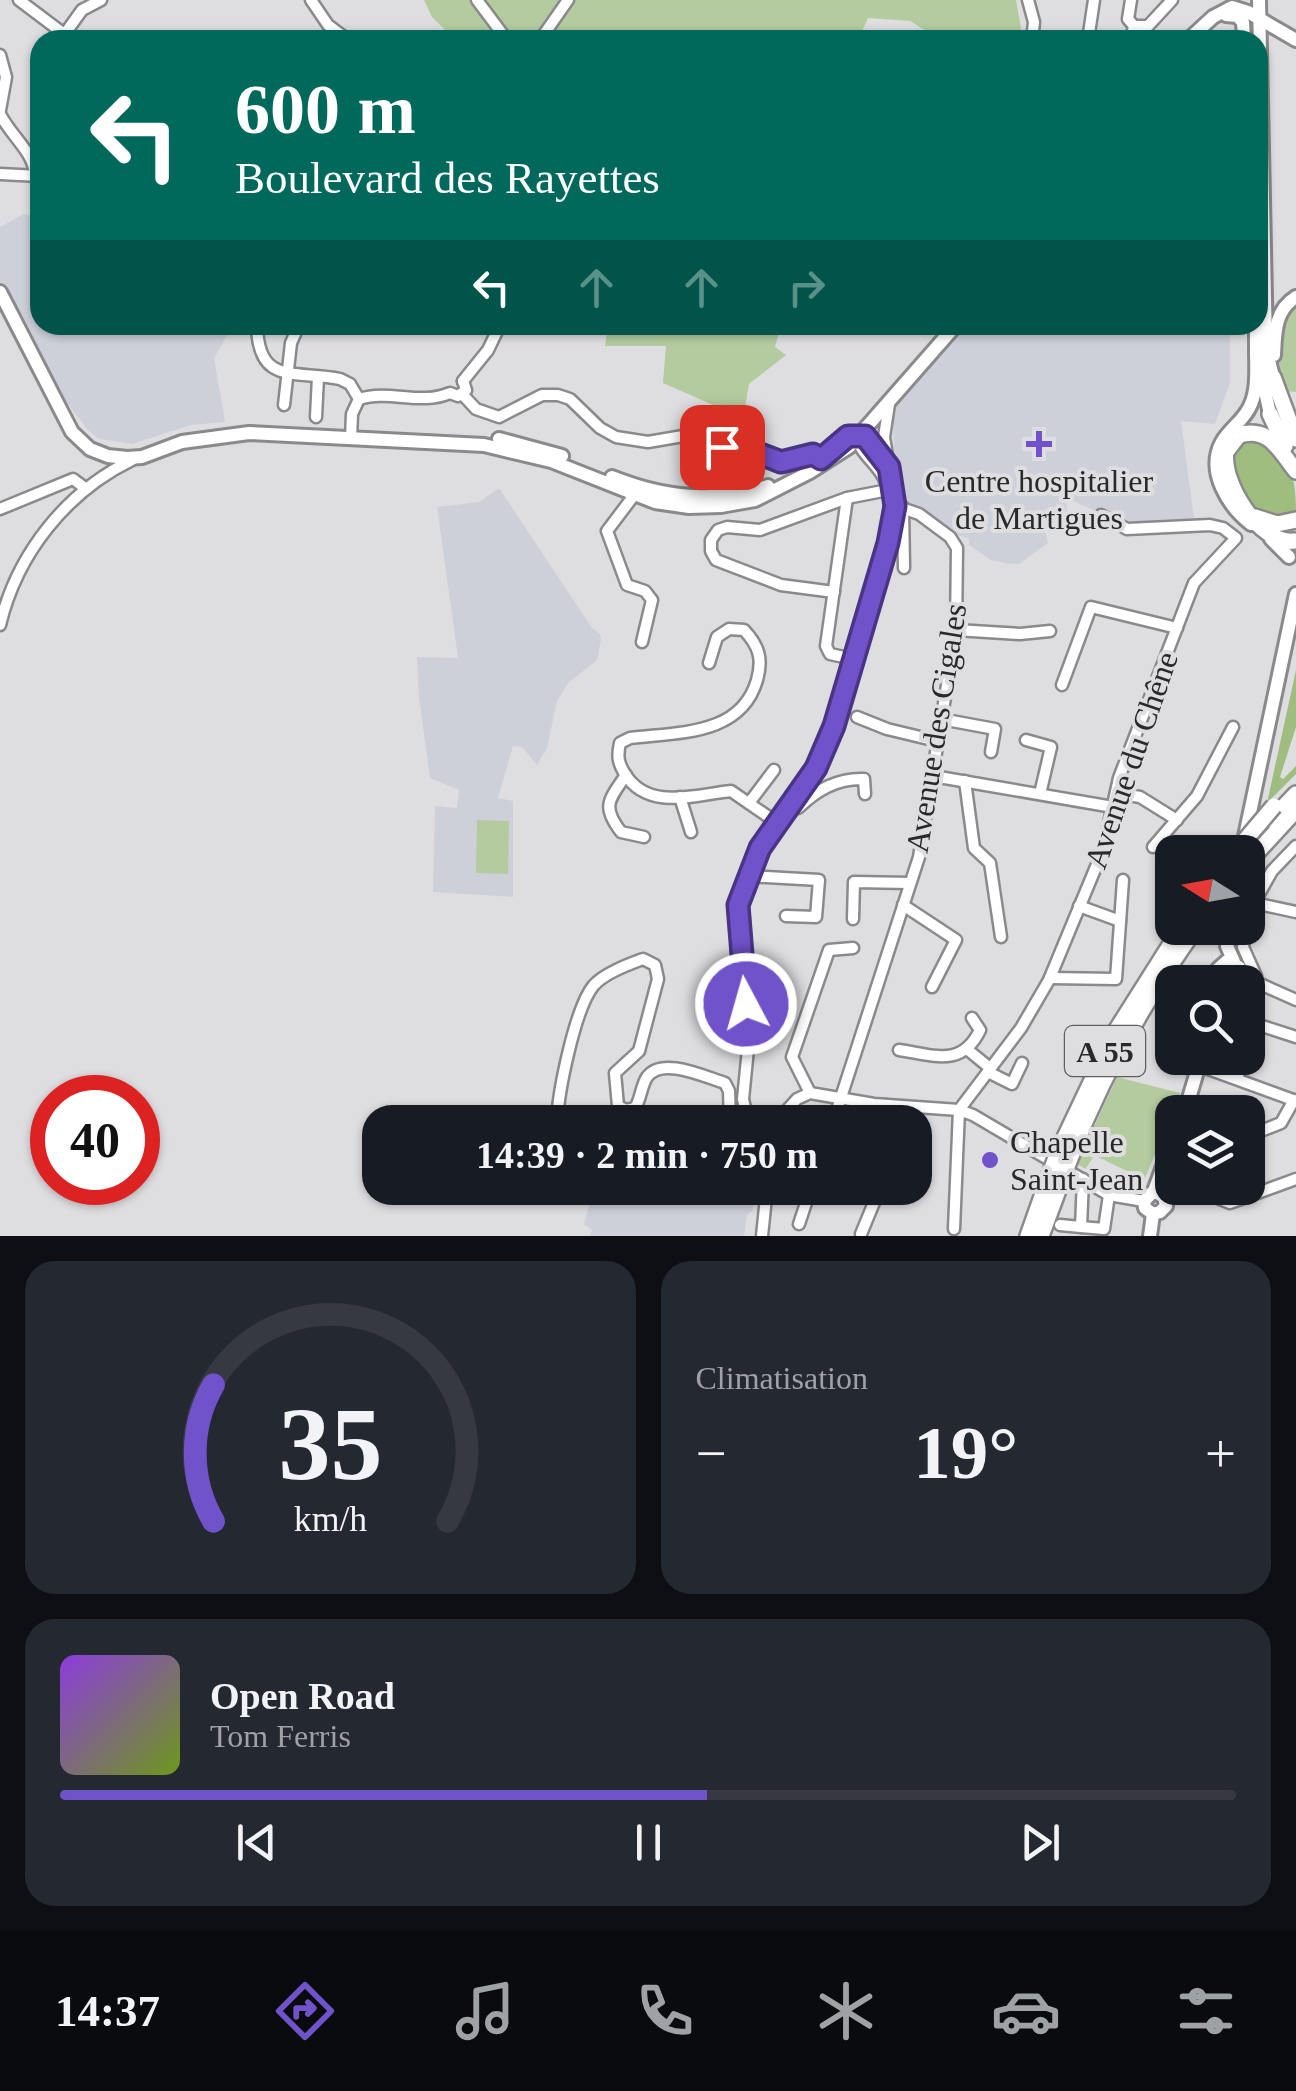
<!DOCTYPE html>
<html lang="fr">
<meta charset="utf-8">
<style>
body{margin:0;font-family:"Times New Roman",serif;background:#242831;color:#f1f3f6;height:100vh;display:flex;flex-direction:column;font-size:38px;white-space:nowrap}
*{box-sizing:border-box;margin:0}
p{font-size:32px;color:#9ea1a6}
.icon{flex:none;width:55px;height:55px;fill:none;stroke:currentColor;stroke-width:2;stroke-linecap:round;stroke-linejoin:round}
.map{position:relative;height:1236px;overflow:hidden}
.panel{display:flex;flex-direction:column;gap:25px;padding:25px;background:#0d0f14;flex:1}
.panel>*{flex:none}
.banner{position:absolute;left:30px;top:30px;width:1238px;height:305px;border-radius:30px;box-shadow:0 2px 8px #0004;background:#00695c;color:#fff;overflow:hidden}
.needle{width:65px;rotate:281deg}
.fabs{position:absolute;left:1155px;top:835px;display:grid;gap:20px}
.fabs a{display:grid;place-items:center;width:110px;height:110px;border-radius:20px;background:#171b24;box-shadow:0 2px 8px #0004;font-size:50px}
.speed{position:absolute;left:30px;top:1075px;display:flex;gap:20px;font-size:50px;font-weight:700;text-align:center}
.speed>*{display:grid;place-content:center;width:130px;height:130px;border-radius:50%;background:#171b24;box-shadow:0 2px 8px #0004;line-height:1}
.speed .limit{border:15px solid #d22;background:#fff;color:#111}
.pin{position:absolute;display:grid;place-items:center;width:85px;height:85px;color:#fff;margin:-42px;border-radius:20px;box-shadow:0 5px 15px #0006}
.me{position:absolute;width:110px;margin:-55px;rotate:354deg;stroke-linejoin:round;filter:drop-shadow(0 0 8px #0008)}
.turn{display:flex;align-items:center;gap:35px;height:210px;padding:0 40px;font-size:45px}
.turn .icon{width:130px;height:130px;stroke-width:2.5}
.turn b{display:block;font-size:70px;line-height:85px}
.lanes{display:flex;align-items:center;height:95px;padding:0 40px;background:#0003;justify-content:center;gap:50px;direction:ltr}
.lanes .off{opacity:.35}
.big{font-size:75px;font-weight:800;line-height:1.1}
.panel .tile{flex:1;display:flex;flex-direction:column;justify-content:center;gap:15px;min-width:0;padding:0 35px;border-radius:30px;background:#242831}
.panel .dial{align-items:center;gap:0}
.dial svg{height:260px;overflow:visible;fill:none;stroke:#363941;stroke-width:7;stroke-linecap:round;text-anchor:middle}
.dial text{fill:#f1f3f6;stroke:none}
.song{display:flex;align-items:center;gap:30px}
.cover{width:120px;height:120px;border-radius:15px;background:linear-gradient(135deg,hsl(270 70% 55%),hsl(80 70% 35%))}
.played{height:10px;border-radius:5px;background:linear-gradient(90deg,#7052cb 55%,#363941 55%)}
.keys{display:flex;justify-content:space-around;direction:ltr}
.heat{display:flex;justify-content:space-between;align-items:center;font-size:55px;direction:ltr}
.panel .tiles{flex:1;display:grid;gap:25px;grid-template-columns:1fr 1fr}
.tile:last-child{grid-column:span 2}
.trip{position:absolute;left:362px;top:1105px;width:570px;height:100px;border-radius:30px;background:#171b24;box-shadow:0 2px 8px #0004;font-weight:800;line-height:100px;text-align:center}
.tabs{display:flex;height:160px;justify-content:space-around;align-items:center;background:#090b0e;color:#9ea1a6}
.tabs .icon{width:70px;height:70px}
.tabs .on{color:#7052cb}
.tabs b{font-size:45px;color:#f1f3f6}
.map>svg:first-child{display:block}
</style>
<div class="map">
<svg width="1296" height="1236" viewBox="0 0 1296 1236">
<rect width="100%" height="100%" fill="#dedee1"/>
<!-- built -->
<g fill="#cdd0d9">
<polygon points="24,214 40,218 40,325 233,325 214,358 225,422 191,425 132,444 99,439 89,431 64,399 0,282 0,227"/>
<polygon points="964,325 1230,325 1230,383 1215,424 1181,421 1195,526 1125,524 1066,498 1068,529 1045,530 1048,543 1019,564 1005,563 991,560 969,545 969,538 949,533 923,512 902,502 891,460 894,442 892,408"/>
<polygon points="499,488 592,628 600,634 601,639 597,660 568,683 557,701 547,748 537,765 522,747 513,746 498,798 513,801 513,897 433,892 435,806 457,808 459,790 430,778 419,697 417,657 458,658 437,507 479,502"/>
<polygon points="594,1188 743,1188 754,1190 753,1210 747,1215 744,1236 590,1236 592,1230 584,1224"/>
</g>
<!-- green -->
<g fill="#b4cb9f">
<polygon points="424,0 1016,0 1021,28 1018,40 941,40 910,21 868,18 858,40 455,40 432,17"/>
<path d="M 1296,305 L 1296,392 L 1283,391 C 1278,363 1272,325 1296,305 Z"/>
<polygon points="608,325 781,325 775,347 786,355 749,384 743,418 663,383 666,346 605,346"/>
<polygon points="477,820 509,821 508,874 476,873"/>
<polygon points="1117,1077 1180,1093 1143,1183 1131,1194 1124,1190 1131,1173 1094,1155 1086,1169 1077,1164"/>
</g>
<!-- forest -->
<g fill="#9ebd7f">
<path d="M 1257,438 C 1291,467 1296,470 1296,514 C 1251,527 1233,488 1233,450 L 1243,440 Z"/>
<polygon points="1296,670 1296,727 1280,777 1283,779 1296,766 1296,774 1267,803"/>
</g>
<g fill="none" stroke-linecap="round" stroke-linejoin="round">
<!-- minor casing -->
<g stroke="#8a8a8c" stroke-width="15">
<g id="minor">
<polyline points="19,0 72,40"/>
<polyline points="311,0 328,25 348,40"/>
<polyline points="477,0 507,40"/>
<polyline points="1028,0 1034,22 1032,40"/>
<polyline points="1131,0 1128,19 1134,26 1131,40"/>
<polyline points="1134,26 1148,26 1172,0"/>
<polyline points="64,35 82,10 101,0"/>
<polyline points="540,40 568,0"/>
<polyline points="1088,40 1094,0"/>
<polyline points="0,55 6,77 0,110"/>
<path d="M 0,114 C 10,135 34,152 35,175"/>
<polyline points="0,174 39,176"/>
<path d="M 257,325 C 258,386 295,370 340,379 L 350,384 L 359,399"/>
<polyline points="463,381 488,350 500,325"/>
<polyline points="463,395 476,409 499,417 542,395 558,395 570,399 600,428 616,437 648,442 683,436 710,447 742,447 781,462 813,454 821,459"/>
<polyline points="284,405 291,343 299,325"/>
<polyline points="316,417 318,377"/>
<polyline points="848,436 865,437 885,462"/>
<path d="M 857,436 C 859,455 880,464 886,483"/>
<path d="M 351,438 L 352,414 L 359,399 C 390,389 420,406 450,393 L 458,396 L 466,390 L 463,381"/>
<polyline points="638,490 607,531 627,585 645,591 652,600 642,642"/>
<polyline points="847,498 826,646 830,654 853,659"/>
<polyline points="903,507 904,568"/>
<polyline points="0,509 73,479 85,488"/>
<polyline points="834,592 781,585 716,560 711,551 711,540 718,530 727,527 760,530 847,498 893,489"/>
<path d="M 0,625 C 17,554 66,492 132,460"/>
<polyline points="956,630 1020,634 1050,631"/>
<path d="M 709,663 L 717,637 L 729,629 L 744,630 C 759,646 763,659 757,680 C 741,736 678,732 630,738 L 620,743 C 617,756 618,763 625,774 C 648,811 694,795 731,791 L 776,822"/>
<polyline points="1062,685 1091,607 1177,628"/>
<polyline points="857,717 887,729 937,741"/>
<polyline points="941,719 995,729 991,752"/>
<polyline points="1026,740 1051,747 1040,794"/>
<path d="M 626,775 C 609,800 601,806 621,832 L 644,837"/>
<polyline points="933,776 1113,807"/>
<polyline points="965,781 974,848 990,863 1001,937"/>
<polyline points="1116,793 1140,797 1177,820"/>
<polyline points="680,797 691,832"/>
<polyline points="749,803 774,770"/>
<path d="M 788,805 L 798,808 C 817,790 837,778 864,779 L 865,794"/>
<polyline points="1153,847 1197,796 1233,727"/>
<polyline points="748,876 819,880 816,917 786,916"/>
<polyline points="1254,903 1272,871 1296,846"/>
<polyline points="903,905 956,940 932,987"/>
<polyline points="1079,906 1120,921"/>
<polyline points="853,919 854,882 910,883"/>
<polyline points="1248,921 1254,903 1296,912"/>
<polyline points="1246,928 1243,947 1256,976 1249,1002 1256,1024"/>
<polyline points="1240,971 1249,979 1296,1000"/>
<polyline points="1050,978 1116,979 1123,880"/>
<polyline points="1248,1049 1256,1024 1296,1037"/>
<path d="M 899,1050 C 933,1055 962,1068 980,1030 L 972,1018"/>
<polyline points="968,1050 990,1068"/>
<polyline points="1200,1066 1296,1101"/>
<polyline points="988,1072 1012,1084 1022,1063"/>
<polyline points="1237,1078 1244,1058"/>
<polyline points="810,1093 792,1057 829,950 853,948"/>
<path d="M 557,1122 C 558,1093 575,1007 594,985 C 605,973 627,965 643,959 L 655,965 L 658,979 L 639,1051 L 615,1073 L 618,1106 L 626,1110 L 635,1108 C 641,1099 641,1086 647,1077 C 662,1056 705,1077 725,1083 L 729,1091 L 730,1122"/>
<polyline points="756,1122 745,1108 743,1099 749,1039 737,911 759,848 816,768 845,694 888,543 895,506 884,437 889,404"/>
<polyline points="776,1122 797,1099 810,1093 874,1104 959,1110 973,1115 1109,1195 1144,1201"/>
<polyline points="833,1122 919,857 956,630 957,548 950,537 919,514 890,504"/>
<polyline points="886,1122 886,1105"/>
<polyline points="1248,1136 1281,1123 1294,1100"/>
<polyline points="1083,1179 1081,1227 1104,1229 1109,1195"/>
<polyline points="1217,1188 1220,1199 1230,1203 1296,1179"/>
<polyline points="548,1192 550,1188"/>
<polyline points="799,1224 811,1188"/>
<polyline points="1060,1225 1081,1227"/>
<polyline points="954,1229 959,1110 1021,1028 1049,980 1103,850 1119,778 1194,583 1236,538 1223,528 1210,525 1127,529 1101,515"/>
<polyline points="861,1234 880,1188"/>
<polyline points="762,1236 767,1188"/>
</g>
</g>
<!-- major casing -->
<g stroke="#8a8a8c" stroke-width="18">
<g id="major">
<polyline points="1259,0 1266,348 1273,377"/>
<polyline points="1226,15 1237,16 1243,22 1244,40"/>
<polyline points="1188,40 1213,17 1232,7 1248,12 1296,40"/>
<polyline points="0,292 72,432 90,449 108,456 127,458 142,457 182,442 249,433 484,445 551,461 655,502 689,507 721,506 755,500 810,472 849,447 956,325"/>
<polyline points="1256,325 1256,350 1270,414"/>
<path d="M 1274,355 C 1275,332 1275,310 1296,297"/>
<polyline points="499,439 562,456"/>
<path d="M 612,477 C 665,498 713,503 768,486"/>
<path d="M 1251,524 C 1228,506 1206,471 1222,442 C 1230,428 1245,420 1251,404 C 1258,388 1256,367 1256,350"/>
<polyline points="1271,539 1289,557"/>
<polyline points="1244,841 1296,594"/>
<polyline points="1232,928 1227,946 1234,962"/>
<polyline points="1224,982 1218,976 1218,969 1227,961 1239,967 1240,974 1233,982"/>
<polyline points="1185,1112 1201,1058"/>
<polyline points="1153,1214 1145,1208 1144,1201 1154,1191 1172,1142"/>
<polyline points="1150,1236 1153,1214 1160,1212 1166,1206 1164,1197 1154,1191"/>
</g>
</g>
<!-- highway casing -->
<g stroke="#8a8a8c" stroke-width="20">
<g id="highway">
<polyline points="1273,377 1296,439"/>
<polyline points="1270,414 1285,446"/>
<polyline points="1255,517 1277,524 1296,520"/>
<path d="M 1294,541 C 1260,545 1221,483 1226,452 L 1239,435 C 1269,426 1279,450 1296,471"/>
<polyline points="1271,820 1296,794"/>
<polyline points="1248,862 1296,810"/>
<polyline points="1059,1150 1114,1034 1181,928"/>
<path d="M 1071,1156 C 1102,1075 1146,998 1196,928"/>
<polyline points="1028,1236 1051,1171"/>
<polyline points="1041,1236 1063,1177"/>
</g>
</g>
<!-- minor -->
<use href="#minor" stroke="#fff" stroke-width="10"/>
<!-- major -->
<use href="#major" stroke="#fff" stroke-width="12"/>
<!-- highway -->
<use href="#highway" stroke="#fff" stroke-width="15"/>
<!-- highway-bridge casing -->
<g stroke="#8a8a8c" stroke-width="20" stroke-linecap="butt">
<g id="highway-bridge">
<polyline points="1235,852 1274,806"/>
<polyline points="1051,1171 1059,1150"/>
<polyline points="1063,1177 1071,1156"/>
</g>
</g>
<!-- highway-bridge -->
<use href="#highway-bridge" stroke="#fff" stroke-width="15"/>
</g>
<g fill="none" stroke-linecap="round" stroke-linejoin="round">
<!-- route casing -->
<g stroke="#493584" stroke-width="25">
<polyline id="route" points="722,447 742,447 781,462 813,454 821,459 848,436 865,436 889,467 895,506 888,543 834,726 816,768 760,848 738,905 746,1004"/>
</g>
<!-- route -->
<use href="#route" stroke="#7052cb" stroke-width="18"/>
</g>
<!-- markers -->
<g fill="#7052cb" stroke="#dedee1" stroke-width="4">
<path d="M1034 429h10v10h10v10h-10v10h-10v-10h-10v-10h10z"/>
<circle cx="990" cy="1160" r="10"/>
</g>
<g text-anchor="middle" dominant-baseline="central" stroke-width="8" stroke-linejoin="round" paint-order="stroke">
<!-- shield labels -->
<rect fill="#dedee1" stroke="#5f5f61" stroke-width="2.5" x="1065" y="1026" width="80" height="50" rx="8"/>
<g font-size="30" font-weight="bold" fill="#29292a">
<text x="1105" y="1051">A 55</text>
</g>
<!-- poi labels -->
<g font-size="32" fill="#29292a" stroke="#dedee1">
<text x="1039" y="481">Centre hospitalier<tspan x="1039" dy="37">de Martigues</tspan></text>
<text x="1010" y="1142" text-anchor="start">Chapelle<tspan x="1010" dy="37">Saint-Jean</tspan></text>
</g>
<!-- street labels -->
<g font-size="32" fill="#29292a" stroke="#dedee1">
<text transform="translate(936 728) rotate(-81)">Avenue des Cigales</text>
<text transform="translate(1131 760) rotate(-71)">Avenue du Chêne</text>
</g>
</g>
</svg>
<div class="fabs">
<a><svg class="needle" viewBox="-14 -14 28 28"><path d="M0-13l5 13h-10z" fill="#e53935"/><path d="M0 13l5-13h-10z" fill="#9ea1a6"/></svg></a>
<a><svg class="icon" aria-label="search" viewBox="0 0 24 24"><circle cx="10" cy="10" r="6"/><path d="M15 15l6 6"/></svg></a>
<a><svg class="icon" aria-label="layers" viewBox="0 0 24 24"><path d="M12 4l9 5-9 5-9-5zM3 14l9 5 9-5"/></svg></a>
</div>
<div class="speed"><div class="limit">40</div></div>
<div class="pin" style="left:722px;top:447px;background:#d93025"><svg class="icon" aria-label="arrive" viewBox="0 0 24 24"><path d="M6 21V4h12l-3 4 3 4H6"/></svg></div>
<svg class="me" style="left:746px;top:1004px" viewBox="-20 -20 40 40"><circle r="17" fill="#7052cb" stroke="#fff" stroke-width="3"/><path d="M0-11L8 9 0 5-8 9z" fill="#fff"/></svg>
<div class="trip">14:39 · 2 min · 750 m</div>
<div class="banner">
<div class="turn"><svg class="icon" aria-label="left" viewBox="0 0 24 24"><path d="M17 20v-9H6M10 6l-5 5 5 5"/></svg><div><b>600 m</b>Boulevard des Rayettes</div></div>
<div class="lanes"><svg class="icon" aria-label="left" viewBox="0 0 24 24"><path d="M17 20v-9H6M10 6l-5 5 5 5"/></svg><svg class="icon off" aria-label="ahead" viewBox="0 0 24 24"><path d="M12 20V5M6 11l6-6 6 6"/></svg><svg class="icon off" aria-label="ahead" viewBox="0 0 24 24"><path d="M12 20V5M6 11l6-6 6 6"/></svg><svg class="icon off" aria-label="right" viewBox="0 0 24 24"><path d="M7 20v-9h11M14 6l5 5-5 5"/></svg></div>
</div>
</div>
<section class="panel">
<div class="tiles">
<div class="tile dial"><svg viewBox="0 0 100 80">
<path d="M14 69A42 42 0 1 1 86 69"/>
<path d="M14 69A42 42 0 0 1 14 27" stroke="#7052cb"/>
<text x="50" y="56" font-size="32" font-weight="700">35</text>
<text x="50" y="72" font-size="11">km/h</text>
</svg></div>
<div class="tile"><p>Climatisation</p>
<div class="heat"><a>−</a><b class="big">19°</b><a>+</a></div>
</div>
<div class="tile">
<div class="song"><i class="cover"></i><div><b>Open Road</b><p>Tom Ferris</p></div></div>
<div class="played"></div>
<div class="keys"><svg class="icon" aria-label="previous" viewBox="0 0 24 24"><path d="M18 5L8 12l10 7zM5 5v14"/></svg><svg class="icon" aria-label="pause" viewBox="0 0 24 24"><path d="M8 5v14M16 5v14"/></svg><svg class="icon" aria-label="next" viewBox="0 0 24 24"><path d="M6 5l10 7-10 7zM19 5v14"/></svg></div>
</div>
</div>
</section>
<nav class="tabs">
<b>14:37</b>
<svg class="icon on" aria-label="directions" viewBox="0 0 24 24"><path d="M12 3l9 9-9 9-9-9zM9 14v-3h6M13 9l2 2-2 2"/></svg>
<svg class="icon" aria-label="music" viewBox="0 0 24 24"><path d="M9 18V5l10-2v13"/><circle cx="6" cy="18" r="3"/><circle cx="16" cy="16" r="3"/></svg>
<svg class="icon" aria-label="phone" viewBox="0 0 24 24"><path d="M5 4h4l2 5-3 2q2 4 5 5l2-3 5 2v4C11 20 4 13 5 4z"/></svg>
<svg class="icon" aria-label="climate" viewBox="0 0 24 24"><path d="M12 3v18M4 7l16 10M4 17L20 7"/></svg>
<svg class="icon" aria-label="car" viewBox="0 0 24 24"><path d="M5 17H2v-5l4-1 3-4h7l3 4 3 1v5h-3M9 17h6M6 11h13"/><circle cx="7" cy="17" r="2"/><circle cx="17" cy="17" r="2"/></svg>
<svg class="icon" aria-label="filters" viewBox="0 0 24 24"><path d="M4 7h16M4 17h16"/><circle cx="9" cy="7" r="2"/><circle cx="15" cy="17" r="2"/></svg>
</nav>
